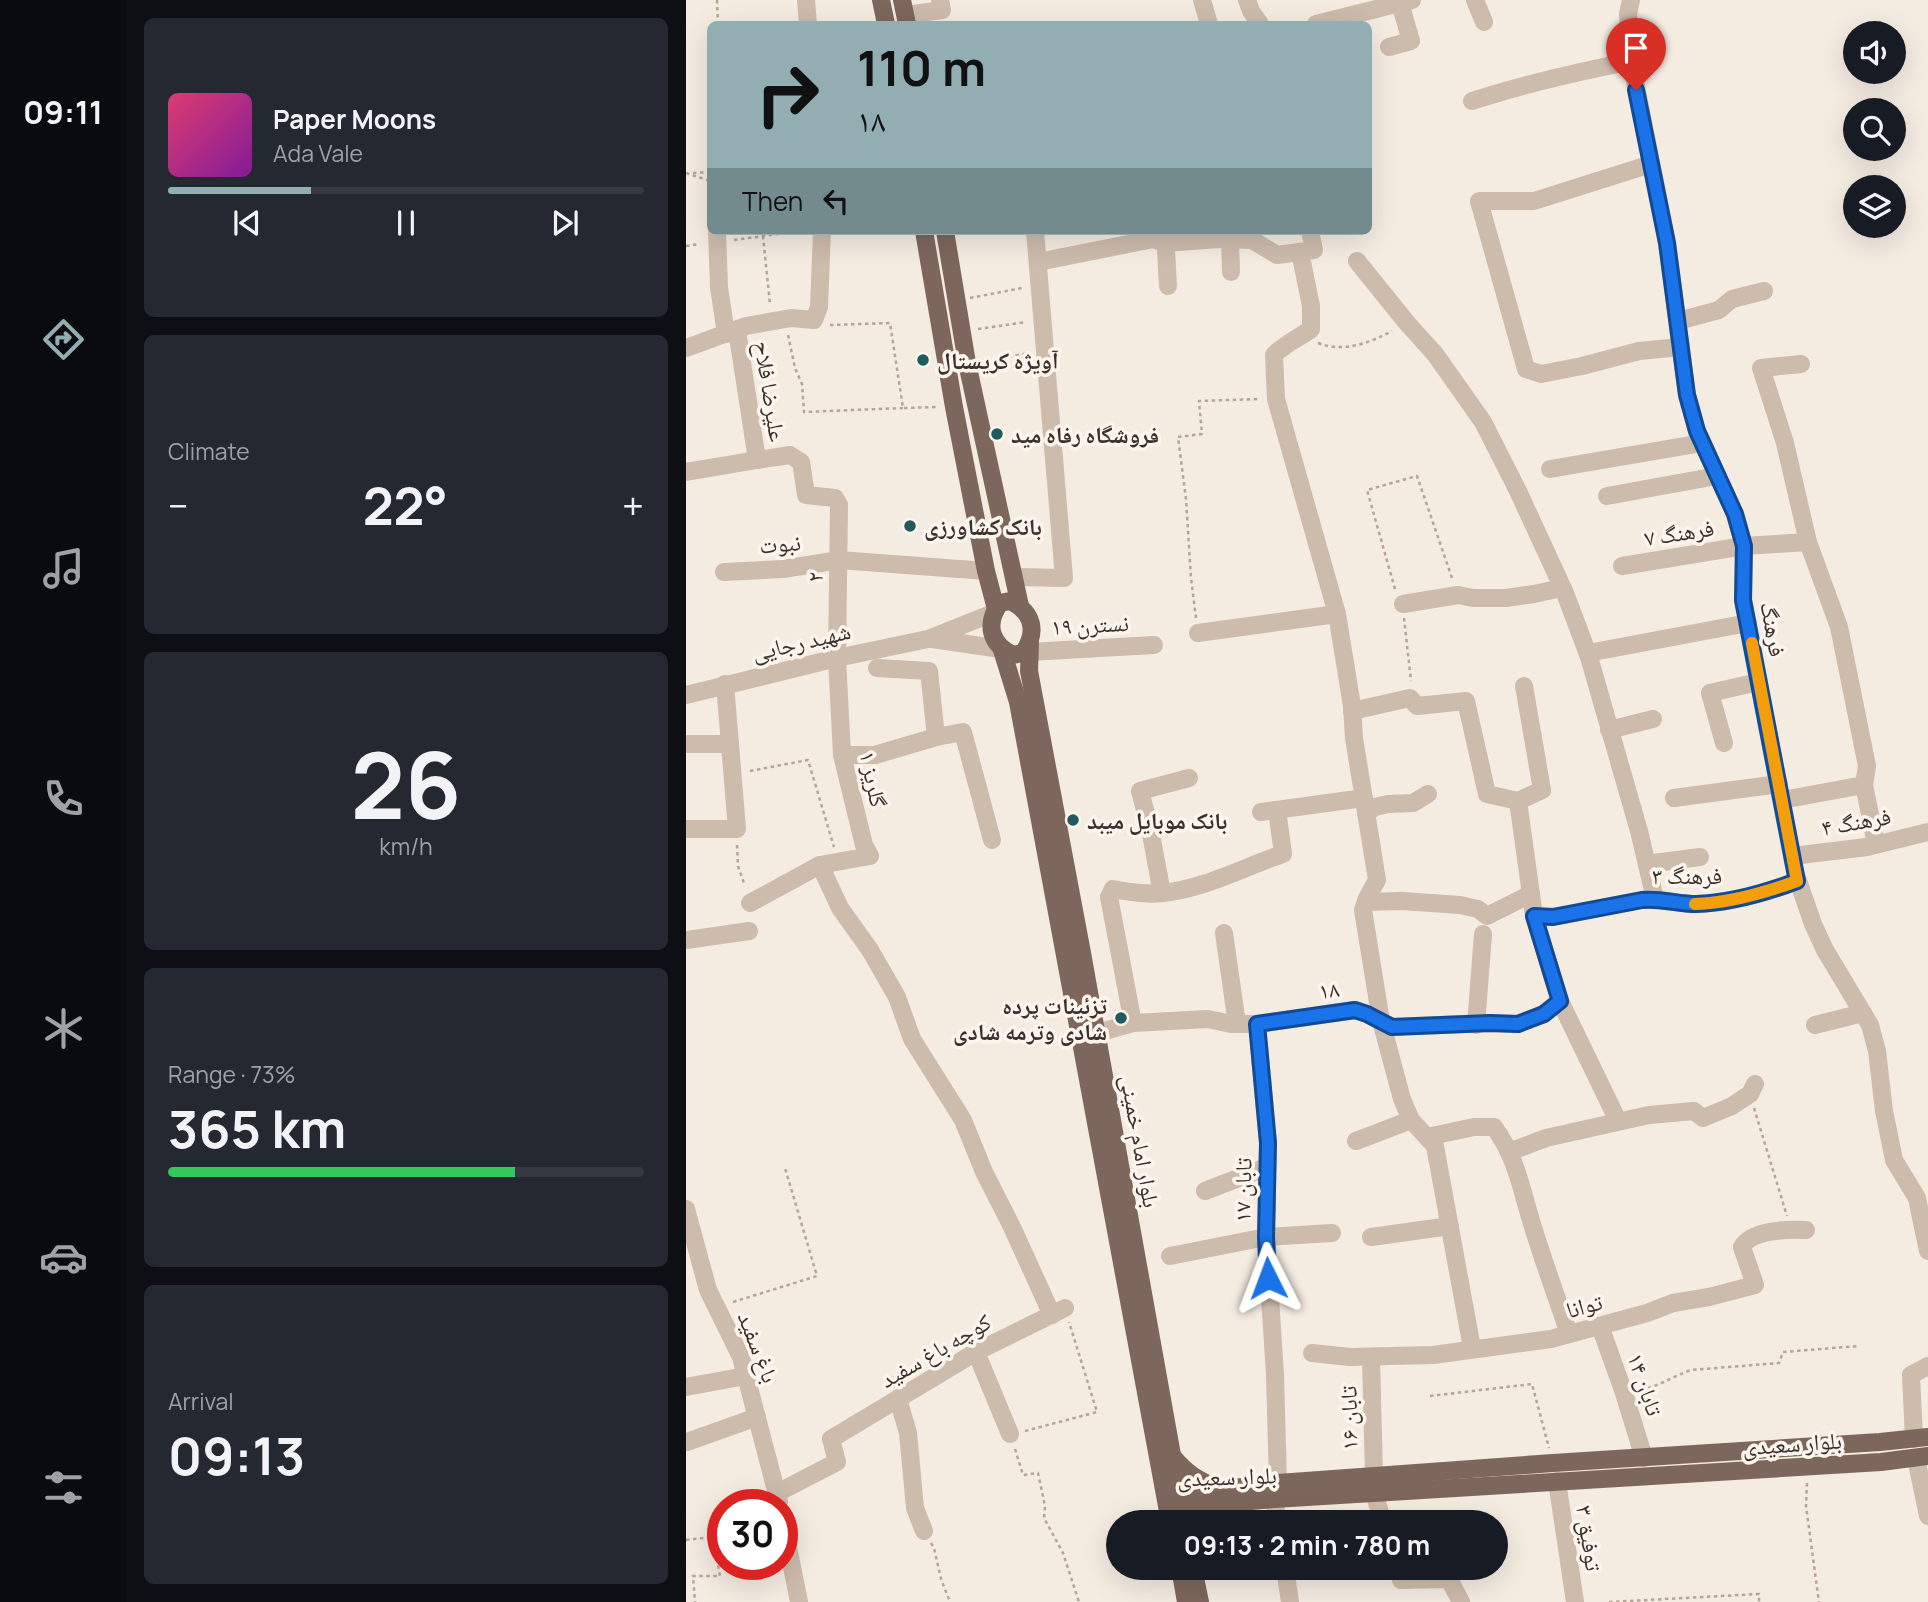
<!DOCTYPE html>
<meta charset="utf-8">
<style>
body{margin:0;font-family:Manrope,"Noto Naskh Arabic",sans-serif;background:#242831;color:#f1f3f6;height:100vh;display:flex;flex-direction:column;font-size:26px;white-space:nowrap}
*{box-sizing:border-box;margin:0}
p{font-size:23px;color:#9ea1a6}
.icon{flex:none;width:38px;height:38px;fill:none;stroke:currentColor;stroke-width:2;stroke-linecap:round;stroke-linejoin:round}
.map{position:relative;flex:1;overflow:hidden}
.side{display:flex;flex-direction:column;gap:18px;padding:18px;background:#0d0f14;width:560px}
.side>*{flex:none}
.hud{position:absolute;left:21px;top:21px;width:665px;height:214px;border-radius:10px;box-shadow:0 7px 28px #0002;background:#92aeb2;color:#111;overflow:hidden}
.controls{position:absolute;left:1157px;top:21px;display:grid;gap:14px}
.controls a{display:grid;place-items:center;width:63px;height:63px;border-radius:50%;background:#171b24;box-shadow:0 7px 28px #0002;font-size:35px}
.speed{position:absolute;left:21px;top:1489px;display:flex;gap:14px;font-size:35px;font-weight:700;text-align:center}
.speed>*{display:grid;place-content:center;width:91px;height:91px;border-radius:50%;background:#171b24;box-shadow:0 7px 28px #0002;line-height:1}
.speed .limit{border:10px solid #d22;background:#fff;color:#111}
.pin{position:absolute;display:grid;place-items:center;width:60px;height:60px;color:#fff;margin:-72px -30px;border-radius:50% 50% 50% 0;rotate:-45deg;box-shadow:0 0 7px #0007}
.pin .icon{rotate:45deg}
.me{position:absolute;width:77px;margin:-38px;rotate:357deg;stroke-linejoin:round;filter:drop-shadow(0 0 5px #0008)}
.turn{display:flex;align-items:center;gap:24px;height:147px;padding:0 35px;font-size:32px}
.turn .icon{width:91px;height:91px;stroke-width:2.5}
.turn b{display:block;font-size:49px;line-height:60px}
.then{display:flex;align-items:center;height:66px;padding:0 35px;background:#0003;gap:14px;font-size:26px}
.big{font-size:52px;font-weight:700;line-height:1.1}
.side .card{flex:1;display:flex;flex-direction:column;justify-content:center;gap:10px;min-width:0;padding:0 24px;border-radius:10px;background:#242831}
.side .dial{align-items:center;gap:0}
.dial b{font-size:91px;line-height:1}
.song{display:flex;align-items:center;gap:21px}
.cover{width:84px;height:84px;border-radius:10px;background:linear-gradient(135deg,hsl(340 70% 55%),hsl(290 70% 35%))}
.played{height:7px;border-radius:4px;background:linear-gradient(90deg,#92aeb2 30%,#363941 30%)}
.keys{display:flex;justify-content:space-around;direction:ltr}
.heat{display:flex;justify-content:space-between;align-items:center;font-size:38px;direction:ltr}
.charge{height:10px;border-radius:5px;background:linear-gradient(90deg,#34c759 73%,#363941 0)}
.trip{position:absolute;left:420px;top:1510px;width:402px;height:70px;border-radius:35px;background:#171b24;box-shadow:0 7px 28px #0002;font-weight:700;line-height:70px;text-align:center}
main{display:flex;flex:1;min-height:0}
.dock{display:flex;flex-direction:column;width:126px;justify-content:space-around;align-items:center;background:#090b0e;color:#9ea1a6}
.dock .icon{width:49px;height:49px}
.dock .current{color:#92aeb2}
.dock b{font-size:32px;color:#f1f3f6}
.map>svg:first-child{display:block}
</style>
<main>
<nav class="dock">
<b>09:11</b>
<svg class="icon current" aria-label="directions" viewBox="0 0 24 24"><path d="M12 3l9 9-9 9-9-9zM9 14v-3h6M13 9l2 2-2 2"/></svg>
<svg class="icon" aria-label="music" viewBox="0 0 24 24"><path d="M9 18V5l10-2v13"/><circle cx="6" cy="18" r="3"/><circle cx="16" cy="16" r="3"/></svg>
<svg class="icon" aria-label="phone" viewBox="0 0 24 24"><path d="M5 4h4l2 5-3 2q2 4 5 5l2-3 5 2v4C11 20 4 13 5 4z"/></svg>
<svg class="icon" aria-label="climate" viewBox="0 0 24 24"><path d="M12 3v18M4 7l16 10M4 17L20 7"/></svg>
<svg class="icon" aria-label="car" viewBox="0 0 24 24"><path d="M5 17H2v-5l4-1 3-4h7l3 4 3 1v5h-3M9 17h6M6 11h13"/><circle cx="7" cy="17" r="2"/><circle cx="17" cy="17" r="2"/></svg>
<svg class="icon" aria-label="filters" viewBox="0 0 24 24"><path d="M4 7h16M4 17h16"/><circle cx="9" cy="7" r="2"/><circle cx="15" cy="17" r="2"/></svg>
</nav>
<section class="side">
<div class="card">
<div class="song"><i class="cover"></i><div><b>Paper Moons</b><p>Ada Vale</p></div></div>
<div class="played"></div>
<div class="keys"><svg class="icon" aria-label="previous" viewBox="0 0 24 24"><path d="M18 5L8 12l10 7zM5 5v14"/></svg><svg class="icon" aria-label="pause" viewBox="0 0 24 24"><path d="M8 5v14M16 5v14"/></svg><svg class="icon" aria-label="next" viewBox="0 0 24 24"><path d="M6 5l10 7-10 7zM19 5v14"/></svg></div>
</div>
<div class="card"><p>Climate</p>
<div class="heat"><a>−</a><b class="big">22°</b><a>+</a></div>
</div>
<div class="card dial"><b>26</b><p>km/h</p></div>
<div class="card"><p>Range · 73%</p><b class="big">365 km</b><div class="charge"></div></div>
<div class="card"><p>Arrival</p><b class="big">09:13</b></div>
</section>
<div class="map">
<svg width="1242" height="1602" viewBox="0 0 1242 1602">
<rect width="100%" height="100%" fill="#f4ebe1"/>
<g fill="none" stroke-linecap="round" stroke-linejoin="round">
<!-- path -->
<g stroke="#b9a596" stroke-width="2.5" stroke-dasharray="3.5 3.5" stroke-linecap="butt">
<polyline points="31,0 32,24"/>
<polyline points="0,173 24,181"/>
<polyline points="7,173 24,172"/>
<polyline points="77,236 84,304"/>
<polyline points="48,240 114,231"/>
<polyline points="0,246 14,244"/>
<polyline points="284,298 336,288"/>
<polyline points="144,325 204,323 217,408 253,407"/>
<polyline points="292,329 340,322"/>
<polyline points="102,335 109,368 116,384 118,412 217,408"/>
<path d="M 632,343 C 658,353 683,343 706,331"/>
<polyline points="295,361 344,353"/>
<polyline points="709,589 681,490 731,476 766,578"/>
<polyline points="510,618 505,578 500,499 492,437 516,434 513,401 573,399"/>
<polyline points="718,618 725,681"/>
<polyline points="64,771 122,760 148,847"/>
<polyline points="51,845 52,866 59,886"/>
<polyline points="1068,1108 1101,1216"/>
<polyline points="47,1302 131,1276 99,1168"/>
<path d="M 955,1390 C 973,1386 988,1376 1005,1370 L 1093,1363 L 1097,1352 L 1172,1346"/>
<polyline points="744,1396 846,1384 863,1448"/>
<polyline points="339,1431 411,1412 383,1322"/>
<polyline points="329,1449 337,1475 352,1473 359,1506 358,1518 377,1553 393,1602"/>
<polyline points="1121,1483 1120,1506 1133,1602"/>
<polyline points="0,1540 27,1537 34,1576 7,1576 9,1602"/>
<polyline points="245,1543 248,1548 255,1579 264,1602"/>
<polyline points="923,1602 1073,1594 1073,1602"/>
</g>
<!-- minor -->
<g stroke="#cdbbac" stroke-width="18">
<polyline points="120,0 122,24"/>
<polyline points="516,0 523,24"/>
<polyline points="561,0 565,11 574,24"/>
<polyline points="789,0 798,22"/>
<polyline points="945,0 942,14 947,71 981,243 1001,395 1011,431 1049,514 1058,546 1057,600 1109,872 1127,924 1139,950 1184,1025 1191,1051 1198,1111 1208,1160 1231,1198 1242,1251"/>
<polyline points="220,15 256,10 254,0"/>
<polyline points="630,24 726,0"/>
<polyline points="703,47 725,41 714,3"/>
<path d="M 786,101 C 838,84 891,72 946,61"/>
<polyline points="965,164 848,201 793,201 840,369 855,374 896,366 953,351 995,347"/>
<polyline points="31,231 33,287 40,334"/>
<polyline points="479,231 482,286"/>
<polyline points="544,239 545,272"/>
<path d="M 614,252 L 625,306 L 625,329 C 612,339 599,343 588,355 L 590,399 L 651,614 L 666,706 L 668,738 L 691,880 L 681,898 L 677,910 L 695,1021 L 716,1099 L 725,1120 L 749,1146 L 786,1348"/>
<polyline points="671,261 721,323 749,354 797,422 832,491 879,593 903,657 953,831 969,899"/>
<polyline points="352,262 467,239 479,243 532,239 566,240 591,255 628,250 624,231"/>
<polyline points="992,321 1033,310 1046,299 1078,291"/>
<polyline points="51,330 71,460 104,455 115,462 120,495 149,498 153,505 151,658 156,755 178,845 184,856 134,865 64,903"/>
<polyline points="0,348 60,326 105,318 128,320 133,307 136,231"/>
<polyline points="1115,364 1075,368 1099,443 1122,542"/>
<polyline points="864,469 1016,443"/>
<polyline points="0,472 71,460"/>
<polyline points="921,496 1031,476"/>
<polyline points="936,566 1058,546 1122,542 1153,627 1181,766 1178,785 1190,844"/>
<polyline points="38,572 97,569 153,560 300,571"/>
<polyline points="328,577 378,578 349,231"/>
<polyline points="717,604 772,595 787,598 820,598 848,594 876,588"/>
<polyline points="512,633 651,614"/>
<polyline points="246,639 315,649"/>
<polyline points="343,652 468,645"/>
<polyline points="902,653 1062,623"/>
<polyline points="191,668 243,671 250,737"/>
<polyline points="0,695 151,658 242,639 307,613"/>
<polyline points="666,711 724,698 731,706 780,701 801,794 832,801 848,916 874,1001 932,1121"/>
<polyline points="923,730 967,719"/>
<polyline points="1038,743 1024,693 1072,682"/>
<polyline points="0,744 44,744"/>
<polyline points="156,755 189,755 250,737 277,732 306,840"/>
<polyline points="988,798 1093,784"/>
<polyline points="1096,800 1178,785"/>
<polyline points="832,801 856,790 838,686"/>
<polyline points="575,812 678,798"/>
<polyline points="680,813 689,807 702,804 727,803 742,794"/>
<polyline points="0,829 51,829 39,684"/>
<polyline points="1106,856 1181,847 1242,832"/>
<polyline points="961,864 1014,857"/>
<polyline points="134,865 154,908 184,950 211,997 226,1039 277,1120 298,1172 326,1227 366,1315"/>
<polyline points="476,893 464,829 454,791 503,778"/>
<polyline points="680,902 716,901 774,905 792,909 801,916 845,894"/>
<path d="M 848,916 L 867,917 L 956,900 C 974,898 992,904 1010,904 C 1045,903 1079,893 1111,881"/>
<polyline points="538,933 551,1024"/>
<polyline points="0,940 63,931"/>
<path d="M 447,1023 L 423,897 L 427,889 C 443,892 460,895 476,893 C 518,889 558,867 597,854 L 591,810"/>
<polyline points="571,1024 582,1143 580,1237 589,1374 592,1483"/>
<polyline points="790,1025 797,934"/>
<polyline points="1129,1025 1177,1013"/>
<polyline points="411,1033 447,1023 522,1019 545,1024 571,1024 669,1010 681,1014 706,1027 804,1023 832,1024 857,1014 874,1001"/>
<path d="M 741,1137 L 788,1127 L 808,1127 C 832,1160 835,1190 847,1227 C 858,1263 871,1298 883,1334"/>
<polyline points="670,1141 725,1120"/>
<polyline points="823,1152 860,1138 963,1115 1008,1111 1017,1118 1046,1106 1064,1094 1069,1084"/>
<polyline points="519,1191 581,1167"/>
<polyline points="0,1209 22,1290 55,1357 93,1502"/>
<polyline points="685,1237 764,1226"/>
<polyline points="484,1256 580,1237 646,1233"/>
<polyline points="914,1326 938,1393 958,1458"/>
<polyline points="290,1352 324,1434"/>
<path d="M 626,1353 L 664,1357 L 747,1355 L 865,1339 L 961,1313 L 987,1303 L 1023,1297 L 1069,1285 L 1056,1247 C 1065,1230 1102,1229 1120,1230"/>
<polyline points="685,1358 688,1477"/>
<polyline points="0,1387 60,1376"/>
<polyline points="212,1399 222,1433 229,1508 238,1531"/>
<polyline points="1228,1439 1225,1375 1242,1366"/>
<polyline points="1,1442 71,1417"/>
<polyline points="1230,1458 1242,1516"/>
<polyline points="871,1481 889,1602"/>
<polyline points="91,1493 151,1462 145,1439 290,1352 379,1308"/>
<polyline points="688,1493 697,1522"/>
<polyline points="588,1499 592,1522"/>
<polyline points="96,1517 113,1602"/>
<polyline points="599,1568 604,1602"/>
<polyline points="712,1568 715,1580 763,1579 775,1602"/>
</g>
<!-- major -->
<g stroke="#7d675c" stroke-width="18">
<polyline points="195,0 200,24"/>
<polyline points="216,0 221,24"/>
<polyline points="238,231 268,407 300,571 310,609"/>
<polyline points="259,231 281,363 334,606"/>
<path d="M 324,601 C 347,612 352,632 337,653 L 327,655 C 304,644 299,624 314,603 Z"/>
<polyline points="344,644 343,671 396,953 498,1522"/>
<polyline points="316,650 332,702 484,1522"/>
<path d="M 487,1457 C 501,1474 512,1480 532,1489"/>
<polyline points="486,1499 494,1494 592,1483 867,1463 1194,1442 1242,1437"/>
<polyline points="487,1505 496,1507 588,1499 1195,1462 1242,1456"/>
<polyline points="494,1568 500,1602"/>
<polyline points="507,1568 514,1602"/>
</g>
</g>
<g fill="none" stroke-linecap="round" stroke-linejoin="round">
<!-- route casing -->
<g stroke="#114b97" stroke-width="18">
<path id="route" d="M 582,1278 L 580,1237 L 582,1143 L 571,1024 L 669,1010 L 681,1014 L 706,1027 L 804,1023 L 832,1024 L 858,1014 L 874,1001 L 848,916 L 867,917 L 956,900 C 974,898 992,904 1010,904 C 1045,903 1079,893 1111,881 L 1057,600 L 1058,546 L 1049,514 L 1011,431 L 1001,395 L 981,243 L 950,90"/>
</g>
<!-- route -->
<use href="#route" stroke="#1a73e8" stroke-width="12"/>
<!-- slow -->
<path stroke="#f59e0b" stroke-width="12" d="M 1009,904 C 1044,903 1078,893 1111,881 L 1066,643"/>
</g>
<!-- markers -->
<g fill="#1f5a5e" stroke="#fbf5ee" stroke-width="2.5">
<circle cx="237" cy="360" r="7"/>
<circle cx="311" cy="434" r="7"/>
<circle cx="224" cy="526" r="7"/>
<circle cx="387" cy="820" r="7"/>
<circle cx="435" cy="1018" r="7"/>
</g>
<g text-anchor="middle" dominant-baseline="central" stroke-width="7" stroke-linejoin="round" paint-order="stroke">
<!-- poi labels -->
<g font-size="23" font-weight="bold" fill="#3b302b" stroke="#fbf5ee" text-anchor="start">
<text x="251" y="360">آویژه کریستال</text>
<text x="325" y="434">فروشگاه رفاه مید</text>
<text x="238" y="526">بانک کشاورزی</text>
<text x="401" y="820">بانک موبایل میبد</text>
<text x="421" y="1005" text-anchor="end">تزئینات پرده<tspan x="421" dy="26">شادی وترمه شادی</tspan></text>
</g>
<!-- street labels -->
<g font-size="23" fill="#3b302b" stroke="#fbf5ee">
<text transform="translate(85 391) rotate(81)">علیرضا فلاح</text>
<text transform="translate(993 532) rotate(-9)">فرهنگ ۷</text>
<text transform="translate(94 543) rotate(-5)">نبوت</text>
<text transform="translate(128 577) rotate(-88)">۲</text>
<text transform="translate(404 624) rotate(-3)">نسترن ۱۹</text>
<text transform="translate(1088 629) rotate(80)">فرهنگ</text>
<text transform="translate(115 641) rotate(-13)">شهید رجایی</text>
<text transform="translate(188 779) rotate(78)">گلریز ۱</text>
<text transform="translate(1170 821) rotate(-10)">فرهنگ ۴</text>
<text x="1001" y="875">فرهنگ ۳</text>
<text transform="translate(643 989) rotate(-7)">۱۸</text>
<text transform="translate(455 1141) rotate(80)">بلوار امام خمینی</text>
<text transform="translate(556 1190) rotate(-89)">تابان ۱۷</text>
<text transform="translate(898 1305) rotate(-15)">توانا</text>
<text transform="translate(73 1347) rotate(69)">باغ سفید</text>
<text transform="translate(249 1350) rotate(-30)">کوچه باغ سفید</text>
<text transform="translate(960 1384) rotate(71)">تابان ۱۴</text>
<text transform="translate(662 1418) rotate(-91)">تابان ۱۶</text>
<text transform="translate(1106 1443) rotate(-4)">بلوار سعیدی</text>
<text transform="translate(541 1476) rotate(-2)">بلوار سعیدی</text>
<text transform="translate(904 1538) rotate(81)">توفیق ۳</text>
</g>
</g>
</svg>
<div class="controls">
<a><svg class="icon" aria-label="sound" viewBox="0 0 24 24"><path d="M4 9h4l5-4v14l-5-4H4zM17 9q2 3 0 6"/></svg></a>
<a><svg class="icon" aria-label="search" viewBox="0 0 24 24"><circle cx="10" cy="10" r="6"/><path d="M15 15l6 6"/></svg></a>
<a><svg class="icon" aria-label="layers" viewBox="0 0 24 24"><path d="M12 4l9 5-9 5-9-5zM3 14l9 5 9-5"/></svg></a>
</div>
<div class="speed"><div class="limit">30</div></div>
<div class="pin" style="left:950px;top:90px;background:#d93025"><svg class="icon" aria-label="arrive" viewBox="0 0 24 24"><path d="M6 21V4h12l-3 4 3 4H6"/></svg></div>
<svg class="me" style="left:582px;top:1278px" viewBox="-20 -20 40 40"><path d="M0-17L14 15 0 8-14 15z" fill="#1a73e8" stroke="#fff" stroke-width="4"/></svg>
<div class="trip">09:13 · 2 min · 780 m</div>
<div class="hud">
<div class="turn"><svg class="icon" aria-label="right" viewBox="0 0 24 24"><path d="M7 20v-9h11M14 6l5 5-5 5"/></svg><div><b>110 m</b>۱۸</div></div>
<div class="then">Then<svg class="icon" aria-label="left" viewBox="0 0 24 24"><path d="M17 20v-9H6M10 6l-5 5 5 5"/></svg></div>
</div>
</div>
</main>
